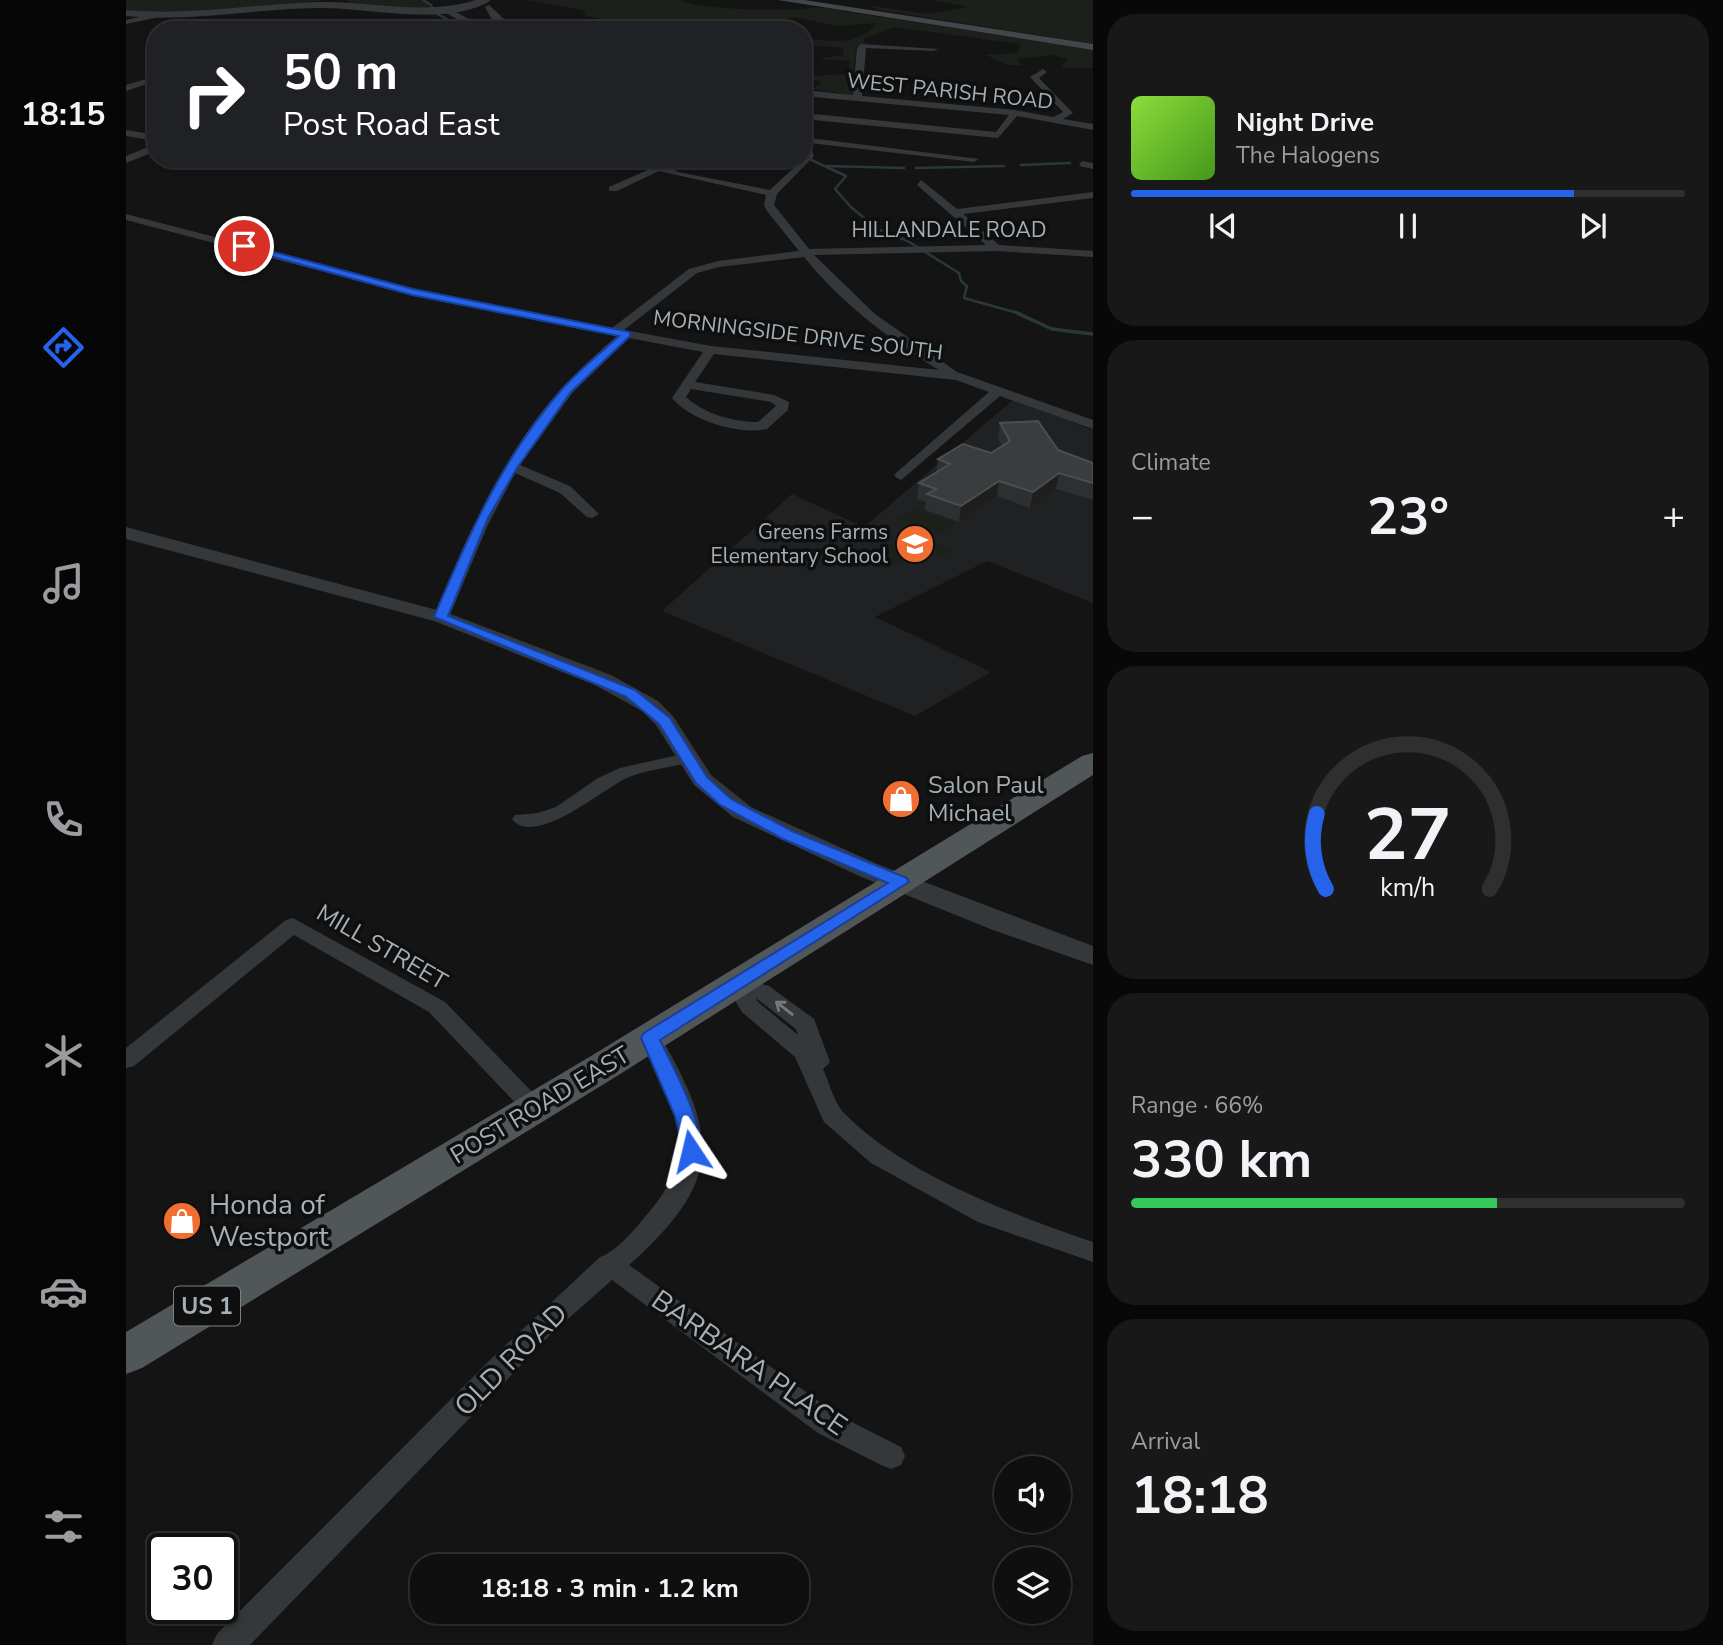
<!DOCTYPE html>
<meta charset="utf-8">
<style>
body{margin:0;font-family:"Nunito Sans",sans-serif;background:#181819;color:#f1f3f6;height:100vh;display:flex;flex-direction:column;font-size:26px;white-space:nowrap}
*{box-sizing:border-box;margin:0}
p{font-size:23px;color:#9b9c9f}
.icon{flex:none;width:38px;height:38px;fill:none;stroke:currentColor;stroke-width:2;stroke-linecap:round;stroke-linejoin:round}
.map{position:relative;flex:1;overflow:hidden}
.drawer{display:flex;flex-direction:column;gap:14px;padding:14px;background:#080809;width:630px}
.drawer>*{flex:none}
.hud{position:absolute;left:21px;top:21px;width:665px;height:147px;border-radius:28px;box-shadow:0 4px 10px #0003,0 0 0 2px #2f2f30;background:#202124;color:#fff;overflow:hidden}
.controls{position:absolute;left:868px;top:1456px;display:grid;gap:14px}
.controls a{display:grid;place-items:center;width:77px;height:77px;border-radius:50%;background:#0f0f10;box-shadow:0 4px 10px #0003,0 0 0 2px #2f2f30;font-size:35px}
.speed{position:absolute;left:21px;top:1533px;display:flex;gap:14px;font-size:35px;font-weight:700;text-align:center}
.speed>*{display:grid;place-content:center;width:91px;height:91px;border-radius:50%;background:#0f0f10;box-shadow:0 4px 10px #0003,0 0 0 2px #2f2f30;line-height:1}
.speed .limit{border:4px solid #111;border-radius:10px;background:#fff;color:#111}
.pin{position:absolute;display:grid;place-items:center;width:60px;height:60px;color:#fff;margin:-30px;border:4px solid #fff;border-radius:50%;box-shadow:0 2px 7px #0007}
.me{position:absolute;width:77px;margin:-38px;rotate:350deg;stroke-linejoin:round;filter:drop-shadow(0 0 5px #0008)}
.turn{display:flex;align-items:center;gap:24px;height:147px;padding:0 21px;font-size:32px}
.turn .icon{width:91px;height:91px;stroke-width:2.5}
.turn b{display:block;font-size:49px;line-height:60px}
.big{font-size:52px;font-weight:700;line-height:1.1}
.drawer .card{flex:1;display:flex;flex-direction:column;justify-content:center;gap:10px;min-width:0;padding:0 24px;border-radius:28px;background:#181819}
.drawer .dial{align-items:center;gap:0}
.dial svg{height:182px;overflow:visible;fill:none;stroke:#2f2f30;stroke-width:7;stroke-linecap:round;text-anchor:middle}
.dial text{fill:#f1f3f6;stroke:none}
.song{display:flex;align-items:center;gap:21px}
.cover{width:84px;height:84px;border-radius:10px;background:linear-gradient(135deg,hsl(90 70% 55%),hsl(100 70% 35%))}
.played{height:7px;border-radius:4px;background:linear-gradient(90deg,#2563eb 80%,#2f2f30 80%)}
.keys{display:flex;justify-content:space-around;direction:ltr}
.heat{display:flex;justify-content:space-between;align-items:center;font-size:38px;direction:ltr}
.charge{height:10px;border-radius:5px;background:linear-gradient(90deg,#34c759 66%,#2f2f30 0)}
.trip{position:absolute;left:284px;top:1554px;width:399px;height:70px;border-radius:28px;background:#0f0f10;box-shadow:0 4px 10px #0003,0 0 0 2px #2f2f30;font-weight:700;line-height:70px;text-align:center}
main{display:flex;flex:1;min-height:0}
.tab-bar{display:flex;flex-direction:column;width:126px;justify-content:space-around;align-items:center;background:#060606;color:#9b9c9f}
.tab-bar .icon{width:49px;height:49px}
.tab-bar .selected{color:#2563eb}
.tab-bar b{font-size:32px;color:#f1f3f6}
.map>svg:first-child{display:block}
</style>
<main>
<nav class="tab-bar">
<b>18:15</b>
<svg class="icon selected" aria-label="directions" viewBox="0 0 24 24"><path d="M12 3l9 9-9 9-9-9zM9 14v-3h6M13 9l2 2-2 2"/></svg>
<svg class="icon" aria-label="music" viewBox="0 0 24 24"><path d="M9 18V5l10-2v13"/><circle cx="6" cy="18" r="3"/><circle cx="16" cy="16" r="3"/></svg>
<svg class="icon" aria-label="phone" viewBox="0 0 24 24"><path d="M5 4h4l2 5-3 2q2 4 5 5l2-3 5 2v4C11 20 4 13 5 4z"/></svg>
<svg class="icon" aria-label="climate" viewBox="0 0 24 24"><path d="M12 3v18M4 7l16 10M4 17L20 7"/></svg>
<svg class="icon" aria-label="car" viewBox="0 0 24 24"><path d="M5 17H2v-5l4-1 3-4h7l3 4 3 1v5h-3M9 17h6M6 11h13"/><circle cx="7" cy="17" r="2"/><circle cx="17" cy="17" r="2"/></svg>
<svg class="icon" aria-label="filters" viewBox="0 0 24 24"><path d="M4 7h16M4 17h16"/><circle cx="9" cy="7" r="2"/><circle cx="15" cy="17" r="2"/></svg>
</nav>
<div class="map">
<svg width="967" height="1645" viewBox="0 0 967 1645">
<rect width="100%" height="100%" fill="#141415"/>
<!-- built -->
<polygon fill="#202122" points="887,400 967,430 967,603 861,561 749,617 865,672 789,716 536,611 666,494 738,527"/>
<!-- green -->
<g fill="#1b201a">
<polygon points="0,0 201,0 89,12 8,12 0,10"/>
<polygon points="220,0 297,0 305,5 306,9 226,4"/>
<path d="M 402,0 L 555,0 C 564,9 672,13 690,7 L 967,50 L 967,68 L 935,68 L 942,59 L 925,55 L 891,59 L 895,65 L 882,65 L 860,55 L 892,53 L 894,44 L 768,27 L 737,39 L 740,44 L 730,47 L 726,95 L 687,89 L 695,83 L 682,76 L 722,74 L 724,61 L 691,59 L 718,55 L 717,48 L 677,45 L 677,38 C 704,41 733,47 751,23 L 712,26 L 668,17 L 640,26 L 655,30 L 575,30 L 528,23 L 502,25 L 457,15 L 460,13 L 457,10 Z"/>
<polygon points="806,0 967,0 967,44 754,10 741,5 801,14 842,7"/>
<polygon points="788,509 829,524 815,534 773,519"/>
<path d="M 807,542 L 827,549 L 817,556 L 790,554 L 758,569 C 740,561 723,563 704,557 L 715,551 L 738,558 L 762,544 L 791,552 Z"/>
</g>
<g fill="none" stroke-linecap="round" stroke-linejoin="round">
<!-- stream-far1 -->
<g stroke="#2a3839" stroke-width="2.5">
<polyline points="297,0 305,5 308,12 340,30"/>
<polyline points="121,26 127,30"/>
<polyline points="679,157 720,176 709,189 725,207 751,229 780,240 833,273 835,281 841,286 838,298 895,314"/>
<polyline points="895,165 944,163"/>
<polyline points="700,166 778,168"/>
<polyline points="790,168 878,166"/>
</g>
<!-- stream -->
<polyline stroke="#2a3839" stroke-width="3.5" points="889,312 926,329 967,334"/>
<!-- minor -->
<g fill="#35383a" fill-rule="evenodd">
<polygon points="363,5 390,30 336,22 315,10 322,8 341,18 378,26 365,18 359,7"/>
<polygon points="33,13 33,17 0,24 0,20"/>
<polygon points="735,44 812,49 808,51 740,48 736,96 889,110 927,117 937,112 904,77 917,69 921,72 913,78 947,113 937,119 967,124 967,130 891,116 872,138 677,119 677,113 870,132 883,115 677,96 677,90 727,95 731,48"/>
<polygon points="30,76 30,81 0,91 0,85"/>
<polygon points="0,130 30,135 30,141 0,136"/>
<path d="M 677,130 L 683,138 L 853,159 L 848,162 L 684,143 L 688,156 L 651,194 L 648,205 L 683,249 L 860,245 L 791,185 L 795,180 L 831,209 L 967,192 L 967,198 L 837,214 L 873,245 L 967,251 L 967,257 L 870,251 L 688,255 L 749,314 L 831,372 L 967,420 L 967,429 L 874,396 L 775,480 L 768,476 L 770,473 L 863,392 L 830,380 L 588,354 L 569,382 L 648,395 L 663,402 L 662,410 L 641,429 C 613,435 565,421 546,398 L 577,352 L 503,338 L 447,392 L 394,465 L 444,486 L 473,514 L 466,518 L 461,517 L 434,493 L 389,473 L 361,527 L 323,617 L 315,622 L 307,617 C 337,546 368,474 415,413 C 437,384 464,360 491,336 L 286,295 L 0,220 L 0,214 L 288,289 L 486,328 L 563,269 L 592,261 L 673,251 L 641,211 L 638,205 L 640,195 L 533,171 L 491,191 L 483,191 L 483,187 L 526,168 L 515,159 L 527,159 L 552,172 L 644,190 L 677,159 ZM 678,257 C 715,303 763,339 813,370 L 585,346 L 498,330 L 571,273 L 593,267 ZM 565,389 L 645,402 L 650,406 L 632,422 C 608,422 578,414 560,397 Z"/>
<polygon points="30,144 30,151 0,163 0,156"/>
<polygon points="956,161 967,163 967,169 953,166"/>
<path d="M 561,753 L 567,754 L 570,758 L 567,762 C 546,767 524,769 503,777 C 480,786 409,849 386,819 L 389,815 L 412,813 L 430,807 L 472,778 L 494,768 Z"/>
<polygon points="167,918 319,1002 416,1102 420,1108 416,1114 408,1117 400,1114 303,1012 168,935 8,1066 0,1068 0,1048 160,920"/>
<path d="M 610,977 L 643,986 L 688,1019 L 704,1062 L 697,1069 C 703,1082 708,1102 717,1112 C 778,1175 886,1214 967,1242 L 967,1262 L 852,1222 L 745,1163 L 698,1122 L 669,1057 L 616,1012 L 599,984 L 602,979 ZM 630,998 L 670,1029 L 672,1035 L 632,1002 Z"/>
<path d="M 524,1030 L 532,1032 C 593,1137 598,1180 503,1265 L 712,1415 L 775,1447 L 779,1456 L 775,1465 L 765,1469 L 755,1465 L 692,1433 L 486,1280 L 427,1332 L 124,1645 L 86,1645 L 91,1634 L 368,1356 L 474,1257 C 491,1251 507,1231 518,1218 C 580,1149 548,1110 513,1038 L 516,1032 Z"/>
</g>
<!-- tertiary -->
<g fill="#35383a" fill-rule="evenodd">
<path d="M 350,0 L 365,0 C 324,28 240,7 191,8 C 127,9 65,22 0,16 L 0,10 C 65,16 127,4 192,2 C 245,1 299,16 350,0 Z"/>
<polygon points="0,527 322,613 485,675 532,701 547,716 585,775 625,807 751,864 967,946 967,965 867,930 733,876 607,817 568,785 530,725 516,711 469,685 308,621 0,539"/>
</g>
<!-- secondary -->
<polygon fill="#43474a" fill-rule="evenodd" points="652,0 678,0 967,44 967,50"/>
<!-- primary -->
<polygon fill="#515659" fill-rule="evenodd" points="967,753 967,775 491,1076 16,1368 0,1374 0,1332 465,1056 956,756"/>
</g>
<!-- wall -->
<polygon fill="#2d2f30" points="874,423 932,450 967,463 967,500 930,489 904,508 871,496 833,522 799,510 800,502 791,499 793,483 810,473 812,459 865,453 876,446 872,438"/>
<!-- shaded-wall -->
<g fill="#1e1e1f">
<polygon points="933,473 930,489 904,508 907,492"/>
<polygon points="873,481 871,496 833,522 835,506"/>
</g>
<!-- building -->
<polygon fill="#3a3d3e" stroke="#4b4f51" stroke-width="2" points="912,421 932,450 967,463 967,483 933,473 907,492 873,481 835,506 801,494 810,489 793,483 824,464 812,459 837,444 865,453 884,441 874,423"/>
<!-- one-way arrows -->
<defs><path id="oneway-shaft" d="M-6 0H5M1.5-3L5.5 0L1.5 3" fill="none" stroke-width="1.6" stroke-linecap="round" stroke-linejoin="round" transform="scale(1.75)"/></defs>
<use stroke="#737a7e" href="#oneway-shaft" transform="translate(658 1008) rotate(-142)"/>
<!-- route -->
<path fill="#2563eb" stroke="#184099" stroke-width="2" d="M 118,244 L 287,289 L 504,332 L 504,336 L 445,392 L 391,468 L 362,518 L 322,616 L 509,690 L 544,718 L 581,777 L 605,799 L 668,832 L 781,878 L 783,882 L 534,1040 C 545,1063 584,1134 572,1156 L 558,1156 L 549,1116 L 515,1038 L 518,1033 L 762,883 L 657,839 L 594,805 L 570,783 L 533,724 L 499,696 L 308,617 C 342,536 378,454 438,387 C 454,369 475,353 493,336 L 286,295 L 115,248 Z"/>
<!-- icons -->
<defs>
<g id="school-disc" transform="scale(2.0125)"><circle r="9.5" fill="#f06e31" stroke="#0f0f10"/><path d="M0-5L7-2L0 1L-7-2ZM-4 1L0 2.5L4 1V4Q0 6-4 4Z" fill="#fff"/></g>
<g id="shop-disc" transform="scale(2.0125)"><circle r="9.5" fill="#f06e31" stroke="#0f0f10"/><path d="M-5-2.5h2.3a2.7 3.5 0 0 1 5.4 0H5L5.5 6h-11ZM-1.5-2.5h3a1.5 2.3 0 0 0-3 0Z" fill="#fff"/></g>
</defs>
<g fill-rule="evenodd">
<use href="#school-disc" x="789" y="544"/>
<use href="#shop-disc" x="775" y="799"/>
<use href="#shop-disc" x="56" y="1221"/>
</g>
<g text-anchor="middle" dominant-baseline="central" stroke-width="7" stroke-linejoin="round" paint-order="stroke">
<!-- far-street labels -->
<g font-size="21" fill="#a5b0b6" stroke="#0f0f10">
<text transform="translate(824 91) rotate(6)">WEST PARISH ROAD</text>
<text x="823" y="230">HILLANDALE ROAD</text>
<text transform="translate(672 335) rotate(7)">MORNINGSIDE DRIVE SOUTH</text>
</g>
<!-- far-poi labels -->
<g font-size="21" fill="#a5b0b6" stroke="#0f0f10" text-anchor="end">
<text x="762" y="532">Greens Farms<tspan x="762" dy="24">Elementary School</tspan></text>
</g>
<!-- shield labels -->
<rect fill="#0f0f10" stroke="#788084" stroke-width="2" x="48" y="1286.5" width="66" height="39" rx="5"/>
<g font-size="23" font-weight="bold" fill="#a5b0b6">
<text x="81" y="1306">US 1</text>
</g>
<!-- poi labels -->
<g font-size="24" fill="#a5b0b6" stroke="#0f0f10" text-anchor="start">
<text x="802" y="785">Salon Paul<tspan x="802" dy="28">Michael</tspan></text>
</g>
<!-- street labels -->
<g font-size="24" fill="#a5b0b6" stroke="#0f0f10">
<text transform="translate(256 947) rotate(30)">MILL STREET</text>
<text transform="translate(414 1105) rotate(-31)">POST ROAD EAST</text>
</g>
<!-- near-poi labels -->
<g font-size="28" fill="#a5b0b6" stroke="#0f0f10" text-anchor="start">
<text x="83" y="1205">Honda of<tspan x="83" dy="32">Westport</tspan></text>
</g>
<!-- near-street labels -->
<g font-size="28" fill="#a5b0b6" stroke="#0f0f10">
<text transform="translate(385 1360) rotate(-45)">OLD ROAD</text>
<text transform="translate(623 1363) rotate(35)">BARBARA PLACE</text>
</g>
</g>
</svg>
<div class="controls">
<a><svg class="icon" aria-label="sound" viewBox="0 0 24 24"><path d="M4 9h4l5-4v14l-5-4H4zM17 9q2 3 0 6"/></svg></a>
<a><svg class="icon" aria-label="layers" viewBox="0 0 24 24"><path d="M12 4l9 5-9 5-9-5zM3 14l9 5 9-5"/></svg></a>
</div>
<div class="speed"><div class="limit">30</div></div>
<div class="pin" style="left:118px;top:246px;background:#d93025"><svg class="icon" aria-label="arrive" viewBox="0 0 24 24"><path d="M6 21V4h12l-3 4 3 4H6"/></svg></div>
<svg class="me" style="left:565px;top:1151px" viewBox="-20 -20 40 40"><path d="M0-17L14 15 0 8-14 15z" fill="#2563eb" stroke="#fff" stroke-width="4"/></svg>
<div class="trip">18:18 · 3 min · 1.2 km</div>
<div class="hud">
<div class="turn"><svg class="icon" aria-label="right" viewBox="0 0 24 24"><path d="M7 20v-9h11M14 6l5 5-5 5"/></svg><div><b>50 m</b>Post Road East</div></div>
</div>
</div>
<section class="drawer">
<div class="card">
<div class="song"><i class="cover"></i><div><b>Night Drive</b><p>The Halogens</p></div></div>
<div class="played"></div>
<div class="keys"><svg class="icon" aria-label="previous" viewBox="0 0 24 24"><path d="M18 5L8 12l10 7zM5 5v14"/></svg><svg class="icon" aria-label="pause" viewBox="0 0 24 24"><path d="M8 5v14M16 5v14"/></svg><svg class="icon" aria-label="next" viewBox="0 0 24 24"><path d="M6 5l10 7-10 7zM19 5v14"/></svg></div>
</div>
<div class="card"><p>Climate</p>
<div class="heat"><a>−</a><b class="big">23°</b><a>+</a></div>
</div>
<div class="card dial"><svg viewBox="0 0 100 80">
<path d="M14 69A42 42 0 1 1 86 69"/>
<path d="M14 69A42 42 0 0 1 10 36" stroke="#2563eb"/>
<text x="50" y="56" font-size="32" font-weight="700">27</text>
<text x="50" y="72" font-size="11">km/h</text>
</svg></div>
<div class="card"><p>Range · 66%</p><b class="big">330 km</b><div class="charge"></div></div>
<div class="card"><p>Arrival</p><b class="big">18:18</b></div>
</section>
</main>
